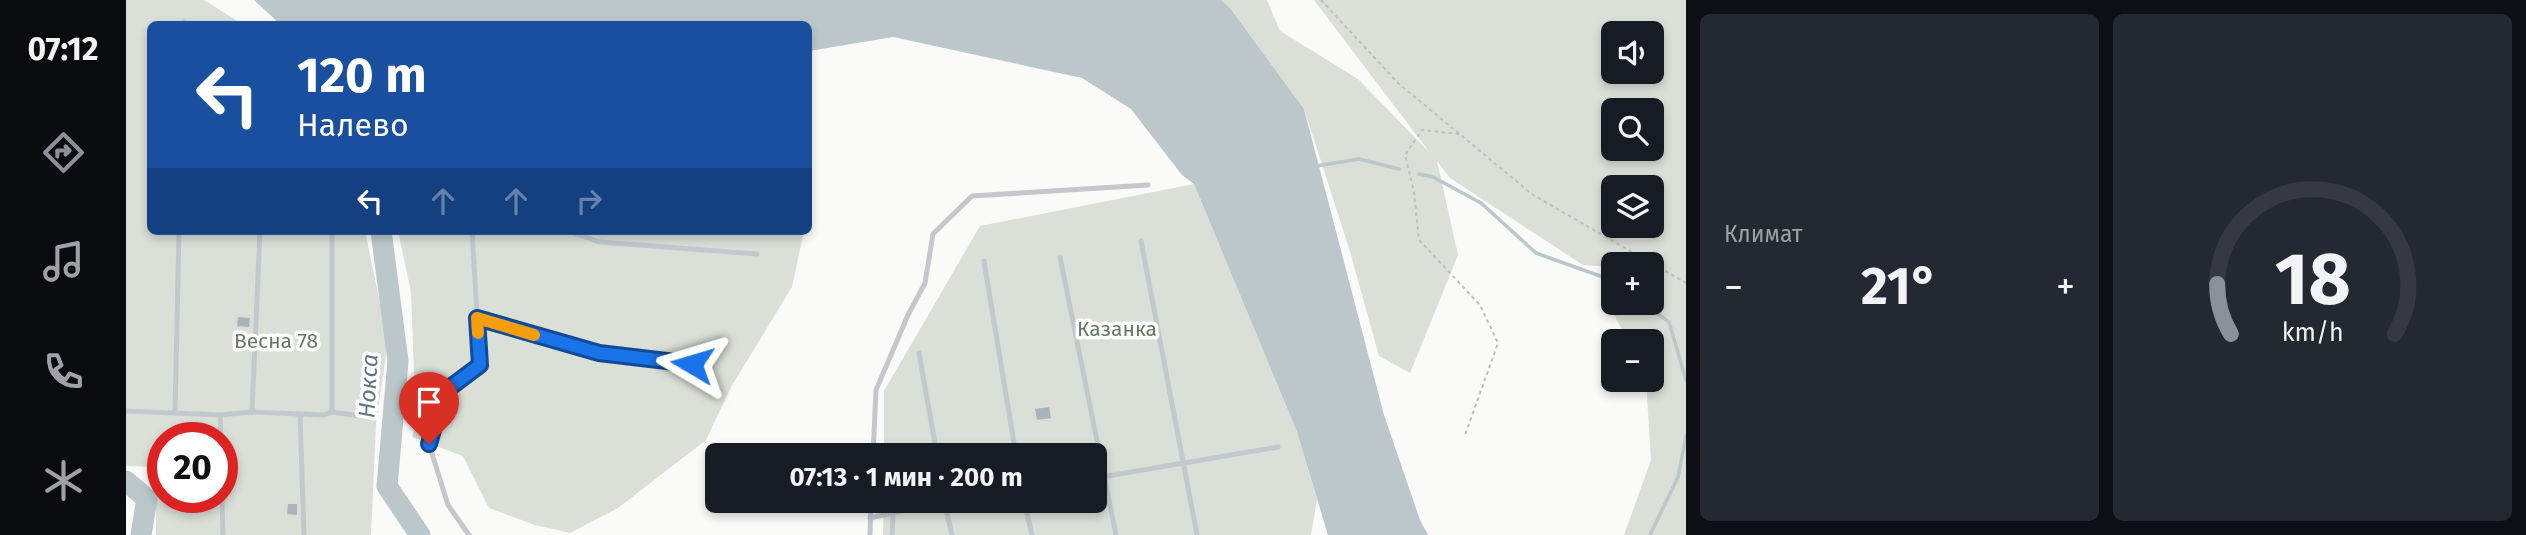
<!DOCTYPE html>
<html lang="ru">
<meta charset="utf-8">
<style>
body{margin:0;font-family:"Fira Sans",sans-serif;background:#242831;color:#f1f3f6;height:100vh;display:flex;flex-direction:column;font-size:26px;white-space:nowrap}
*{box-sizing:border-box;margin:0}
p{font-size:23px;color:#9ea1a6}
.icon{flex:none;width:38px;height:38px;fill:none;stroke:currentColor;stroke-width:2;stroke-linecap:round;stroke-linejoin:round}
.map{position:relative;flex:1;overflow:hidden}
.panel{display:flex;flex-direction:column;gap:14px;padding:14px;background:#0d0f14;width:840px}
.panel>*{flex:none}
.top-card{position:absolute;left:21px;top:21px;width:665px;height:214px;border-radius:10px;box-shadow:0 4px 10px #0003;background:#1a4fa0;color:#fff;overflow:hidden}
.buttons{position:absolute;left:1475px;top:21px;display:grid;gap:14px}
.buttons a{display:grid;place-items:center;width:63px;height:63px;border-radius:10px;background:#171b24;box-shadow:0 4px 10px #0003;font-size:35px}
.speed{position:absolute;left:21px;top:422px;display:flex;gap:14px;font-size:35px;font-weight:700;text-align:center}
.speed>*{display:grid;place-content:center;width:91px;height:91px;border-radius:50%;background:#171b24;box-shadow:0 4px 10px #0003;line-height:1}
.speed .limit{border:10px solid #d22;background:#fff;color:#111}
.pin{position:absolute;display:grid;place-items:center;width:60px;height:60px;color:#fff;margin:-72px -30px;border-radius:50% 50% 50% 0;rotate:-45deg;box-shadow:0 0 7px #0007}
.pin .icon{rotate:45deg}
.me{position:absolute;width:77px;margin:-38px;rotate:277deg;stroke-linejoin:round;filter:drop-shadow(0 0 5px #0008)}
.turn{display:flex;align-items:center;gap:24px;height:147px;padding:0 35px;font-size:32px}
.turn .icon{width:91px;height:91px;stroke-width:2.5}
.turn b{display:block;font-size:49px;line-height:60px}
.lanes{display:flex;align-items:center;height:66px;padding:0 35px;background:#0003;justify-content:center;gap:35px;direction:ltr}
.lanes .off{opacity:.35}
.big{font-size:52px;font-weight:700;line-height:1.1}
.panel .widget{flex:1;display:flex;flex-direction:column;justify-content:center;gap:10px;min-width:0;padding:0 24px;border-radius:10px;background:#242831}
.panel .dial{align-items:center;gap:0}
.dial svg{height:182px;overflow:visible;fill:none;stroke:#363941;stroke-width:7;stroke-linecap:round;text-anchor:middle}
.dial text{fill:#f1f3f6;stroke:none}
.heat{display:flex;justify-content:space-between;align-items:center;font-size:38px;direction:ltr}
.panel .tiles{flex:1;display:grid;gap:14px;grid-template-columns:repeat(2,1fr)}
.trip{position:absolute;left:579px;top:443px;width:402px;height:70px;border-radius:10px;background:#171b24;box-shadow:0 4px 10px #0003;font-weight:700;line-height:70px;text-align:center}
main{display:flex;flex:1;min-height:0}
.menu{display:flex;flex-direction:column;width:126px;justify-content:space-around;align-items:center;background:#090b0e;color:#9ea1a6}
.menu .icon{width:49px;height:49px}
.menu .current{color:#8c9099}
.menu b{font-size:32px;color:#f1f3f6}
.map>svg:first-child{display:block}
</style>
<main>
<nav class="menu">
<b>07:12</b>
<svg class="icon current" aria-label="directions" viewBox="0 0 24 24"><path d="M12 3l9 9-9 9-9-9zM9 14v-3h6M13 9l2 2-2 2"/></svg>
<svg class="icon" aria-label="music" viewBox="0 0 24 24"><path d="M9 18V5l10-2v13"/><circle cx="6" cy="18" r="3"/><circle cx="16" cy="16" r="3"/></svg>
<svg class="icon" aria-label="phone" viewBox="0 0 24 24"><path d="M5 4h4l2 5-3 2q2 4 5 5l2-3 5 2v4C11 20 4 13 5 4z"/></svg>
<svg class="icon" aria-label="climate" viewBox="0 0 24 24"><path d="M12 3v18M4 7l16 10M4 17L20 7"/></svg>
</nav>
<div class="map">
<svg width="1560" height="535" viewBox="0 0 1560 535">
<rect width="100%" height="100%" fill="#fafaf8"/>
<!-- green -->
<g fill="#dadfd7" fill-rule="evenodd">
<path d="M 0,0 L 78,0 L 116,24 L 24,24 L 24,231 L 239,231 L 262,341 L 250,424 L 245,535 L 30,535 L 30,467 L 0,466 ZM 37,438 L 96,438 L 96,497 L 37,497 Z"/>
<path d="M 1095,0 L 1141,0 L 1154,31 L 1232,79 L 1304,153 L 1188,0 L 1560,0 L 1560,535 L 1498,535 L 1525,460 L 1520,380 L 1526,380 L 1526,341 L 1502,341 L 1481,302 L 1487,295 L 1488,303 L 1526,303 L 1526,264 L 1488,264 L 1487,267 L 1457,265 L 1324,178 L 1311,161 L 1332,255 L 1284,373 L 1253,356 L 1223,248 L 1178,109 L 1104,8 ZM 1488,33 L 1526,33 L 1526,72 L 1488,72 ZM 1488,110 L 1526,110 L 1526,149 L 1488,149 ZM 1488,187 L 1526,187 L 1526,226 L 1488,226 Z"/>
<polygon points="1068,184 1171,432 1191,499 1185,535 757,535 758,501 970,500 970,455 758,455 758,391 854,226"/>
<polygon points="272,231 678,231 666,287 605,387 580,440 492,508 444,533 409,525 363,508 337,456 286,437 290,424 285,292"/>
</g>
<!-- water -->
<polygon fill="#bbc7cb" points="128,0 1095,0 1104,8 1178,109 1258,415 1294,520 1302,535 1202,535 1171,432 1068,184 1056,175 1005,109 956,78 767,37 683,51 682,24 154,24"/>
<g fill="none" stroke-linecap="round" stroke-linejoin="round">
<!-- stream -->
<g stroke="#bbc7cb" stroke-width="3.5">
<polyline points="1190,166 1233,159 1273,169"/>
<polyline points="1293,174 1307,177 1355,203 1410,253 1488,281"/>
<polyline points="1517,303 1543,322 1560,380"/>
<polyline points="1524,535 1552,477 1560,436"/>
</g>
<!-- river -->
<g stroke="#bbc7cb" stroke-width="21">
<polyline points="255,231 272,361 261,486 294,535"/>
<polyline points="0,481 21,499 15,535"/>
</g>
</g>
<!-- building -->
<g fill="#aab3b9" stroke="#dcdcda" stroke-width="2">
<polygon points="111,316 125,317 124,328 110,327"/>
<polygon points="924,406 926,419 910,421 908,408"/>
<polygon points="161,503 172,503 172,516 160,515"/>
</g>
<g fill="none" stroke-linecap="round" stroke-linejoin="round">
<!-- path -->
<g stroke="#bbbfc2" stroke-width="2" stroke-dasharray="3.5 3.5" stroke-linecap="butt">
<polyline points="1195,0 1272,83 1407,195 1560,283"/>
<polyline points="1333,134 1296,130 1279,155 1288,192 1293,240 1354,305 1372,343 1339,435"/>
</g>
<!-- lane -->
<g stroke="#c3c8cc" stroke-width="5">
<polyline points="58,24 58,21"/>
<polyline points="206,231 206,412"/>
<polyline points="443,231 473,242 631,254"/>
<polyline points="1015,241 1071,535"/>
<polyline points="934,257 990,535"/>
<polyline points="858,261 890,455"/>
<polyline points="351,318 473,353 566,364"/>
<polyline points="793,353 811,455"/>
<polyline points="0,411 94,415 126,412 198,415 206,412 242,417"/>
<polyline points="126,412 134,231"/>
<polyline points="49,413 53,231"/>
<polyline points="94,415 95,438"/>
<polyline points="174,415 178,535"/>
<polyline points="747,455 750,390 782,315 799,283 807,234 846,196 1022,185"/>
<polyline points="970,478 1152,447"/>
<polyline points="96,497 97,535"/>
<polyline points="818,500 826,535"/>
<polyline points="898,500 906,535"/>
<polyline points="744,518 824,500"/>
<polyline points="343,535 322,505 303,444 318,392 354,365 346,231"/>
<polyline points="744,535 745,500"/>
<polyline points="766,535 767,514"/>
</g>
</g>
<g fill="none" stroke-linecap="round" stroke-linejoin="round">
<!-- route casing -->
<g stroke="#114b97" stroke-width="18">
<polyline id="route" points="303,444 318,392 354,365 351,318 473,353 566,364"/>
</g>
<!-- route -->
<use href="#route" stroke="#1a73e8" stroke-width="12"/>
<!-- slow -->
<polyline stroke="#f59e0b" stroke-width="12" points="352,333 351,318 408,335"/>
</g>
<g text-anchor="middle" dominant-baseline="central" stroke-width="7" stroke-linejoin="round" paint-order="stroke">
<!-- park labels -->
<g font-size="21" fill="#687a64" stroke="#fff">
<text x="991" y="329">Казанка</text>
<text x="150" y="341">Весна 78</text>
</g>
<!-- water labels -->
<g font-size="23" font-style="italic" fill="#60757c" stroke="#fff">
<text transform="translate(242 386) rotate(-87)">Нокса</text>
</g>
</g>
</svg>
<div class="buttons">
<a><svg class="icon" aria-label="sound" viewBox="0 0 24 24"><path d="M4 9h4l5-4v14l-5-4H4zM17 9q2 3 0 6"/></svg></a>
<a><svg class="icon" aria-label="search" viewBox="0 0 24 24"><circle cx="10" cy="10" r="6"/><path d="M15 15l6 6"/></svg></a>
<a><svg class="icon" aria-label="layers" viewBox="0 0 24 24"><path d="M12 4l9 5-9 5-9-5zM3 14l9 5 9-5"/></svg></a>
<a>+</a>
<a>−</a>
</div>
<div class="speed"><div class="limit">20</div></div>
<div class="pin" style="left:303px;top:444px;background:#d93025"><svg class="icon" aria-label="arrive" viewBox="0 0 24 24"><path d="M6 21V4h12l-3 4 3 4H6"/></svg></div>
<svg class="me" style="left:566px;top:364px" viewBox="-20 -20 40 40"><path d="M0-17L14 15 0 8-14 15z" fill="#1a73e8" stroke="#fff" stroke-width="4"/></svg>
<div class="trip">07:13 · 1 мин · 200 m</div>
<div class="top-card">
<div class="turn"><svg class="icon" aria-label="left" viewBox="0 0 24 24"><path d="M17 20v-9H6M10 6l-5 5 5 5"/></svg><div><b>120 m</b>Налево</div></div>
<div class="lanes"><svg class="icon" aria-label="left" viewBox="0 0 24 24"><path d="M17 20v-9H6M10 6l-5 5 5 5"/></svg><svg class="icon off" aria-label="ahead" viewBox="0 0 24 24"><path d="M12 20V5M6 11l6-6 6 6"/></svg><svg class="icon off" aria-label="ahead" viewBox="0 0 24 24"><path d="M12 20V5M6 11l6-6 6 6"/></svg><svg class="icon off" aria-label="right" viewBox="0 0 24 24"><path d="M7 20v-9h11M14 6l5 5-5 5"/></svg></div>
</div>
</div>
<section class="panel">
<div class="tiles">
<div class="widget"><p>Климат</p>
<div class="heat"><a>−</a><b class="big">21°</b><a>+</a></div>
</div>
<div class="widget dial"><svg viewBox="0 0 100 80">
<path d="M14 69A42 42 0 1 1 86 69"/>
<path d="M14 69A42 42 0 0 1 8 47" stroke="#8c9099"/>
<text x="50" y="56" font-size="32" font-weight="700">18</text>
<text x="50" y="72" font-size="11">km/h</text>
</svg></div>
</div>
</section>
</main>
